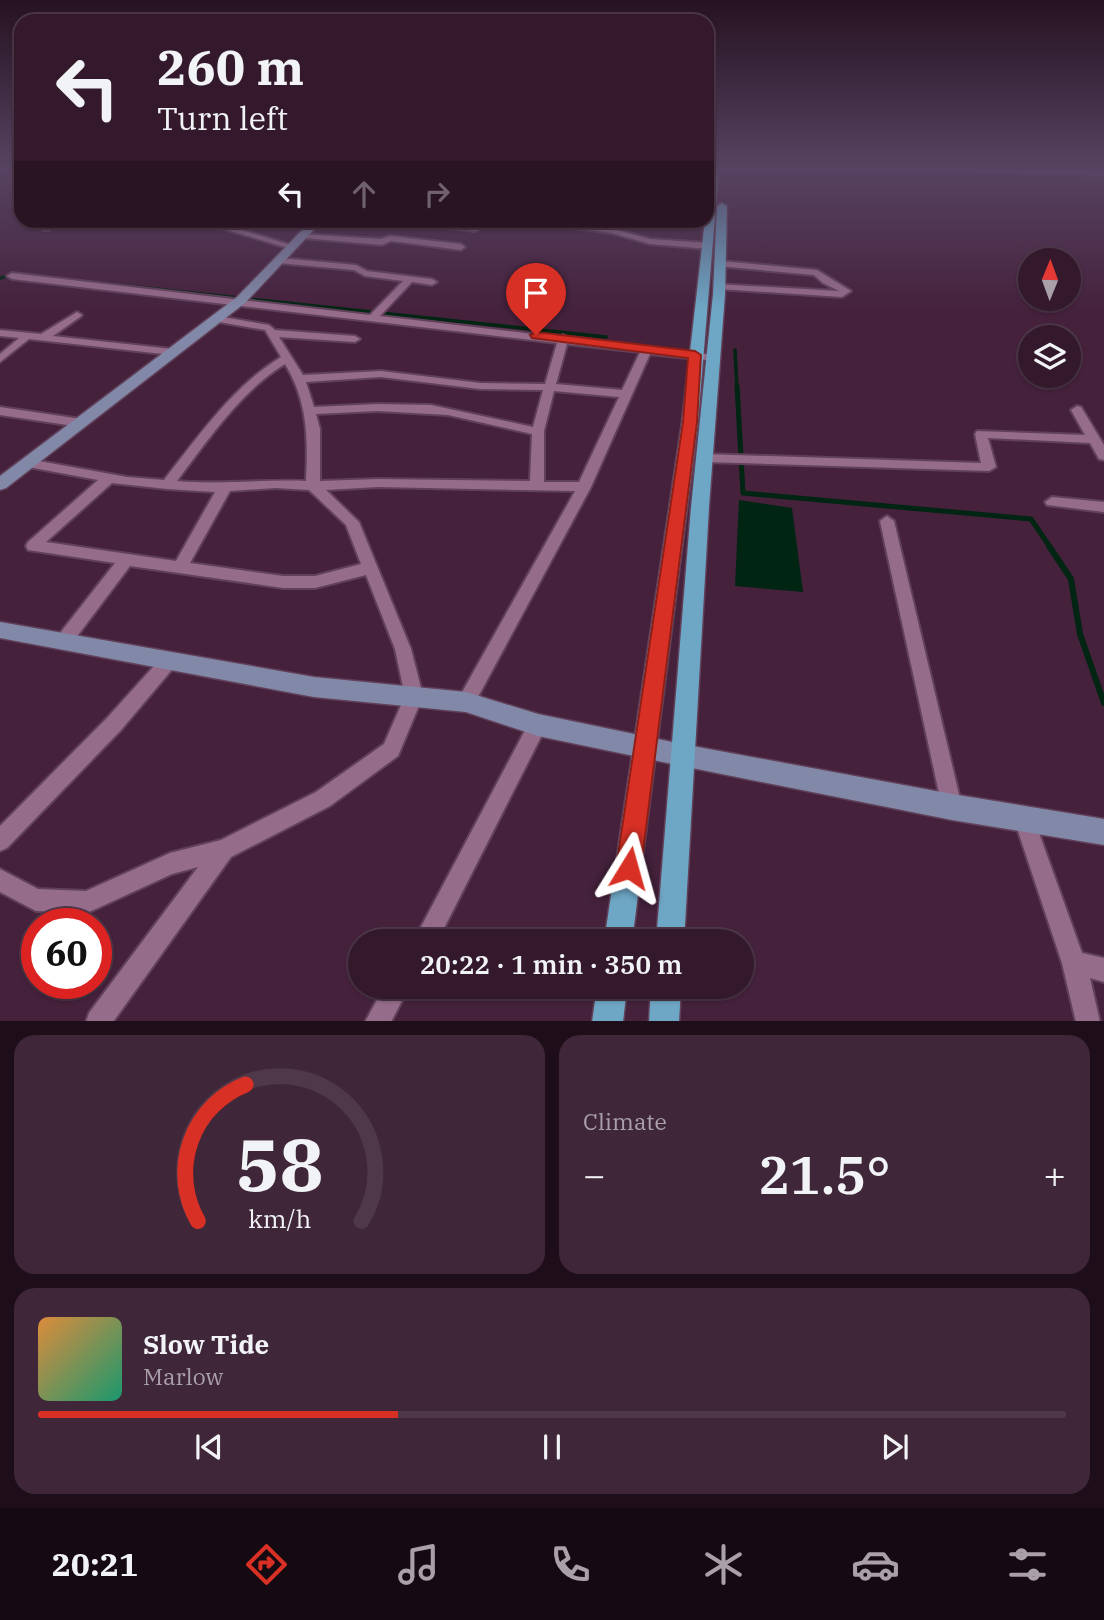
<!DOCTYPE html>
<meta charset="utf-8">
<style>
body{margin:0;font-family:"IBM Plex Serif",serif;background:#3f2639;color:#f1f3f6;height:100vh;display:flex;flex-direction:column;font-size:26px;white-space:nowrap}
*{box-sizing:border-box;margin:0}
p{font-size:23px;color:#a9a0aa}
.icon{flex:none;width:38px;height:38px;fill:none;stroke:currentColor;stroke-width:2;stroke-linecap:round;stroke-linejoin:round}
.map{position:relative;height:1021px;overflow:hidden}
.details{display:flex;flex-direction:column;gap:14px;padding:14px;background:#1d0e19;flex:1}
.details>*{flex:none}
.top-card{position:absolute;left:14px;top:14px;width:700px;height:214px;border-radius:21px;box-shadow:0 2px 5px #0004,0 0 0 2px #4e3849;background:#34192d;color:#f1f3f6;overflow:hidden}
.needle{width:46px;rotate:1deg}
.buttons{position:absolute;left:1018px;top:248px;display:grid;gap:14px}
.buttons a{display:grid;place-items:center;width:63px;height:63px;border-radius:50%;background:#34192d;box-shadow:0 2px 5px #0004,0 0 0 2px #4e3849;font-size:35px}
.speed{position:absolute;left:21px;top:908px;display:flex;gap:14px;font-size:35px;font-weight:700;text-align:center}
.speed>*{display:grid;place-content:center;width:91px;height:91px;border-radius:50%;background:#34192d;box-shadow:0 2px 5px #0004,0 0 0 2px #4e3849;line-height:1}
.speed .limit{border:10px solid #d22;background:#fff;color:#111}
.pin{position:absolute;display:grid;place-items:center;width:60px;height:60px;color:#fff;margin:-72px -30px;border-radius:50% 50% 50% 0;rotate:-45deg;box-shadow:0 0 7px #0007}
.pin .icon{rotate:45deg}
.me{position:absolute;width:77px;margin:-38px;rotate:8deg;stroke-linejoin:round;filter:drop-shadow(0 0 5px #0008)}
.turn{display:flex;align-items:center;gap:24px;height:147px;padding:0 28px;font-size:32px}
.turn .icon{width:91px;height:91px;stroke-width:2.5}
.turn b{display:block;font-size:49px;line-height:60px}
.lanes{display:flex;align-items:center;height:66px;padding:0 28px;background:#0003;justify-content:center;gap:35px;direction:ltr}
.lanes .off{opacity:.35}
.big{font-size:52px;font-weight:600;line-height:1.1}
.details .tile{flex:1;display:flex;flex-direction:column;justify-content:center;gap:10px;min-width:0;padding:0 24px;border-radius:21px;background:#3f2639}
.details .dial{align-items:center;gap:0}
.dial svg{height:182px;overflow:visible;fill:none;stroke:#4e3849;stroke-width:7;stroke-linecap:round;text-anchor:middle}
.dial text{fill:#f1f3f6;stroke:none}
.song{display:flex;align-items:center;gap:21px}
.cover{width:84px;height:84px;border-radius:10px;background:linear-gradient(135deg,hsl(30 70% 55%),hsl(160 70% 35%))}
.played{height:7px;border-radius:4px;background:linear-gradient(90deg,#d93025 35%,#4e3849 35%)}
.keys{display:flex;justify-content:space-around;direction:ltr}
.heat{display:flex;justify-content:space-between;align-items:center;font-size:38px;direction:ltr}
.details .tiles{flex:1;display:grid;gap:14px;grid-template-columns:1fr 1fr}
.tile:last-child{grid-column:span 2}
.trip{position:absolute;left:348px;top:929px;width:406px;height:70px;border-radius:35px;background:#34192d;box-shadow:0 2px 5px #0004,0 0 0 2px #4e3849;font-weight:600;line-height:70px;text-align:center}
.tabs{display:flex;height:112px;justify-content:space-around;align-items:center;background:#150a12;color:#a9a0aa}
.tabs .icon{width:49px;height:49px}
.tabs .active{color:#d93025}
.tabs b{font-size:32px;color:#f1f3f6}
.map>svg:first-child{display:block}
</style>
<div class="map">
<svg width="1104" height="1022" viewBox="0 0 1104 1022">
<rect width="100%" height="100%" fill="#45213c"/>
<!-- water -->
<polygon fill="#002512" points="739,500 792,508 803,592 735,586"/>
<g fill="none" stroke-linecap="round" stroke-linejoin="round">
<!-- stream-far2 -->
<g stroke="#002512" stroke-width="3.5">
<polyline points="24,275 606,337"/>
<polyline points="0,278 15,274"/>
<polyline points="735,350 737,388"/>
</g>
<!-- stream-far1 -->
<polyline stroke="#002512" stroke-width="5" points="737,386 743,493 1031,519 1050,547"/>
<!-- stream -->
<polyline stroke="#002512" stroke-width="6" points="1049,546 1071,579 1080,634 1104,703"/>
<!-- street casing -->
<g stroke="#61415a" stroke-width="4">
<g id="street">
<polygon points="976,169 1104,171 1104,175 974,172"/>
<polygon points="52,220 62,220 49,230 43,230 43,226"/>
<polygon points="194,220 209,220 298,247 291,249"/>
<polygon points="419,220 475,227 479,229 475,231 402,223 398,221"/>
<polygon points="560,220 613,229 650,239 709,243 713,246 709,249 650,244 612,233 574,228"/>
<polygon points="300,234 381,239 390,236 461,244 465,247 461,250 391,241 382,245 303,238 299,236"/>
<path d="M 281,258 L 356,265 L 367,271 L 432,279 L 437,282 L 432,285 L 412,282 L 380,316 L 559,337 L 563,335 L 568,338 L 715,355 L 720,358 L 715,361 L 650,354 L 591,487 L 472,708 L 466,710 L 460,708 L 457,702 L 460,696 L 575,491 L 378,487 L 326,490 L 359,522 L 411,649 L 423,696 L 398,756 L 330,806 L 231,857 L 113,1022 L 86,1022 L 89,1013 L 198,867 L 172,874 L 87,913 L 36,911 L 0,892 L 0,869 L 38,889 L 86,891 L 170,853 L 221,840 L 316,792 L 384,744 L 405,696 L 395,649 L 366,575 L 315,588 L 283,588 L 130,566 L 69,647 L 63,649 L 57,647 L 55,642 L 57,637 L 115,563 L 28,550 L 26,546 L 28,542 L 98,480 L 23,466 L 22,463 L 23,460 L 28,459 L 127,477 L 164,480 C 198,437 233,386 281,357 L 265,330 L 213,321 L 212,319 L 217,316 L 269,325 L 275,330 L 355,336 L 360,339 L 355,342 L 279,337 L 303,375 L 381,371 L 480,383 L 545,384 L 557,343 L 12,279 L 7,276 L 12,273 L 370,315 L 403,281 L 365,276 L 354,270 L 278,263 L 278,259 ZM 567,344 L 640,352 L 622,390 L 556,384 ZM 285,364 C 308,402 308,438 306,481 C 263,479 220,485 177,481 C 208,440 241,391 285,364 ZM 381,377 L 480,389 L 543,390 L 533,427 L 431,405 L 378,404 L 314,407 L 306,382 ZM 554,391 L 619,397 L 579,482 L 544,482 L 544,431 ZM 378,411 L 448,415 L 532,434 L 530,481 L 378,479 L 320,481 L 320,429 L 316,414 ZM 112,483 L 167,489 L 215,492 L 176,561 L 46,542 ZM 276,488 L 309,490 L 346,525 L 361,564 L 315,576 L 283,576 L 190,563 L 230,491 Z"/>
<polygon points="721,261 817,270 851,291 842,297 720,289 717,288 717,284 839,291 823,283 814,275 718,266 718,262"/>
<polygon points="77,312 82,315 80,317 53,336 172,349 177,352 172,355 29,339 0,362 0,354 19,338 0,336 0,330 41,334"/>
<polygon points="1077,406 1081,407 1104,445 1104,460 1099,459 1090,443 988,438 996,467 989,471 705,462 699,458 705,454 981,463 975,434 977,431 1085,435 1071,410"/>
<polygon points="0,407 81,419 87,423 81,427 0,415"/>
<polygon points="1052,497 1104,502 1104,512 1047,505 1045,502"/>
<polygon points="887,516 894,521 962,807 959,814 952,817 945,814 942,807 880,521"/>
<polygon points="169,654 175,656 178,661 175,666 121,730 7,848 0,851 0,826 107,718 163,656"/>
<polygon points="538,717 545,719 547,725 437,942 413,942 531,719"/>
<polygon points="1024,809 1031,812 1034,819 1082,953 1104,958 1104,982 1090,978 1100,1022 1076,1022 1062,963 1014,819 1017,812"/>
<polygon points="384,987 409,987 391,1022 365,1022"/>
</g>
</g>
<!-- secondary casing -->
<g stroke="#61415a" stroke-width="3">
<g id="secondary">
<polygon points="312,220 323,220 245,303 6,488 0,490 0,476 237,297"/>
<polygon points="0,622 314,677 466,692 538,714 682,744 952,794 1104,819 1104,845 952,820 682,766 538,736 466,712 314,697 0,638"/>
</g>
</g>
<!-- primary casing -->
<g stroke="#61415a" stroke-width="3">
<g id="primary">
<polygon points="711,168 719,168 698,422 632,942 604,942 682,422"/>
<polygon points="722,203 727,206 725,294 709,507 684,942 656,942 691,507 713,294 717,206"/>
<polygon points="597,987 627,987 623,1022 592,1022"/>
<polygon points="651,987 681,987 679,1022 649,1022"/>
</g>
</g>
<!-- street -->
<use href="#street" fill="#966c8b" fill-rule="evenodd"/>
<!-- secondary -->
<use href="#secondary" fill="#8289a8" fill-rule="evenodd"/>
<!-- primary -->
<use href="#primary" fill="#6ea7c5" fill-rule="evenodd"/>
</g>
<!-- sky -->
<linearGradient id="sky" x2="0" y2="1"><stop stop-color="#261221"/><stop offset="0.54" stop-color="#564361"/><stop offset="1" stop-color="#564361" stop-opacity="0"/></linearGradient>
<rect width="1104" height="311" fill="url(#sky)"/>
<!-- route -->
<polygon fill="#d93025" stroke="#8d1f18" stroke-width="2" points="536,332 695,351 701,355 697,422 641,868 637,877 629,880 620,877 616,868 683,422 688,358 532,338 530,335"/>
</svg>
<div class="buttons">
<a><svg class="needle" viewBox="-14 -14 28 28"><path d="M0-13l5 13h-10z" fill="#e53935"/><path d="M0 13l5-13h-10z" fill="#a9a0aa"/></svg></a>
<a><svg class="icon" aria-label="layers" viewBox="0 0 24 24"><path d="M12 4l9 5-9 5-9-5zM3 14l9 5 9-5"/></svg></a>
</div>
<div class="speed"><div class="limit">60</div></div>
<div class="pin" style="left:536px;top:335px;background:#d93025"><svg class="icon" aria-label="arrive" viewBox="0 0 24 24"><path d="M6 21V4h12l-3 4 3 4H6"/></svg></div>
<svg class="me" style="left:629px;top:868px" viewBox="-20 -20 40 40"><path d="M0-17L14 15 0 8-14 15z" fill="#d93025" stroke="#fff" stroke-width="4"/></svg>
<div class="trip">20:22 · 1 min · 350 m</div>
<div class="top-card">
<div class="turn"><svg class="icon" aria-label="left" viewBox="0 0 24 24"><path d="M17 20v-9H6M10 6l-5 5 5 5"/></svg><div><b>260 m</b>Turn left</div></div>
<div class="lanes"><svg class="icon" aria-label="left" viewBox="0 0 24 24"><path d="M17 20v-9H6M10 6l-5 5 5 5"/></svg><svg class="icon off" aria-label="ahead" viewBox="0 0 24 24"><path d="M12 20V5M6 11l6-6 6 6"/></svg><svg class="icon off" aria-label="right" viewBox="0 0 24 24"><path d="M7 20v-9h11M14 6l5 5-5 5"/></svg></div>
</div>
</div>
<section class="details">
<div class="tiles">
<div class="tile dial"><svg viewBox="0 0 100 80">
<path d="M14 69A42 42 0 1 1 86 69"/>
<path d="M14 69A42 42 0 0 1 35 9" stroke="#d93025"/>
<text x="50" y="56" font-size="32" font-weight="700">58</text>
<text x="50" y="72" font-size="11">km/h</text>
</svg></div>
<div class="tile"><p>Climate</p>
<div class="heat"><a>−</a><b class="big">21.5°</b><a>+</a></div>
</div>
<div class="tile">
<div class="song"><i class="cover"></i><div><b>Slow Tide</b><p>Marlow</p></div></div>
<div class="played"></div>
<div class="keys"><svg class="icon" aria-label="previous" viewBox="0 0 24 24"><path d="M18 5L8 12l10 7zM5 5v14"/></svg><svg class="icon" aria-label="pause" viewBox="0 0 24 24"><path d="M8 5v14M16 5v14"/></svg><svg class="icon" aria-label="next" viewBox="0 0 24 24"><path d="M6 5l10 7-10 7zM19 5v14"/></svg></div>
</div>
</div>
</section>
<nav class="tabs">
<b>20:21</b>
<svg class="icon active" aria-label="directions" viewBox="0 0 24 24"><path d="M12 3l9 9-9 9-9-9zM9 14v-3h6M13 9l2 2-2 2"/></svg>
<svg class="icon" aria-label="music" viewBox="0 0 24 24"><path d="M9 18V5l10-2v13"/><circle cx="6" cy="18" r="3"/><circle cx="16" cy="16" r="3"/></svg>
<svg class="icon" aria-label="phone" viewBox="0 0 24 24"><path d="M5 4h4l2 5-3 2q2 4 5 5l2-3 5 2v4C11 20 4 13 5 4z"/></svg>
<svg class="icon" aria-label="climate" viewBox="0 0 24 24"><path d="M12 3v18M4 7l16 10M4 17L20 7"/></svg>
<svg class="icon" aria-label="car" viewBox="0 0 24 24"><path d="M5 17H2v-5l4-1 3-4h7l3 4 3 1v5h-3M9 17h6M6 11h13"/><circle cx="7" cy="17" r="2"/><circle cx="17" cy="17" r="2"/></svg>
<svg class="icon" aria-label="filters" viewBox="0 0 24 24"><path d="M4 7h16M4 17h16"/><circle cx="9" cy="7" r="2"/><circle cx="15" cy="17" r="2"/></svg>
</nav>
